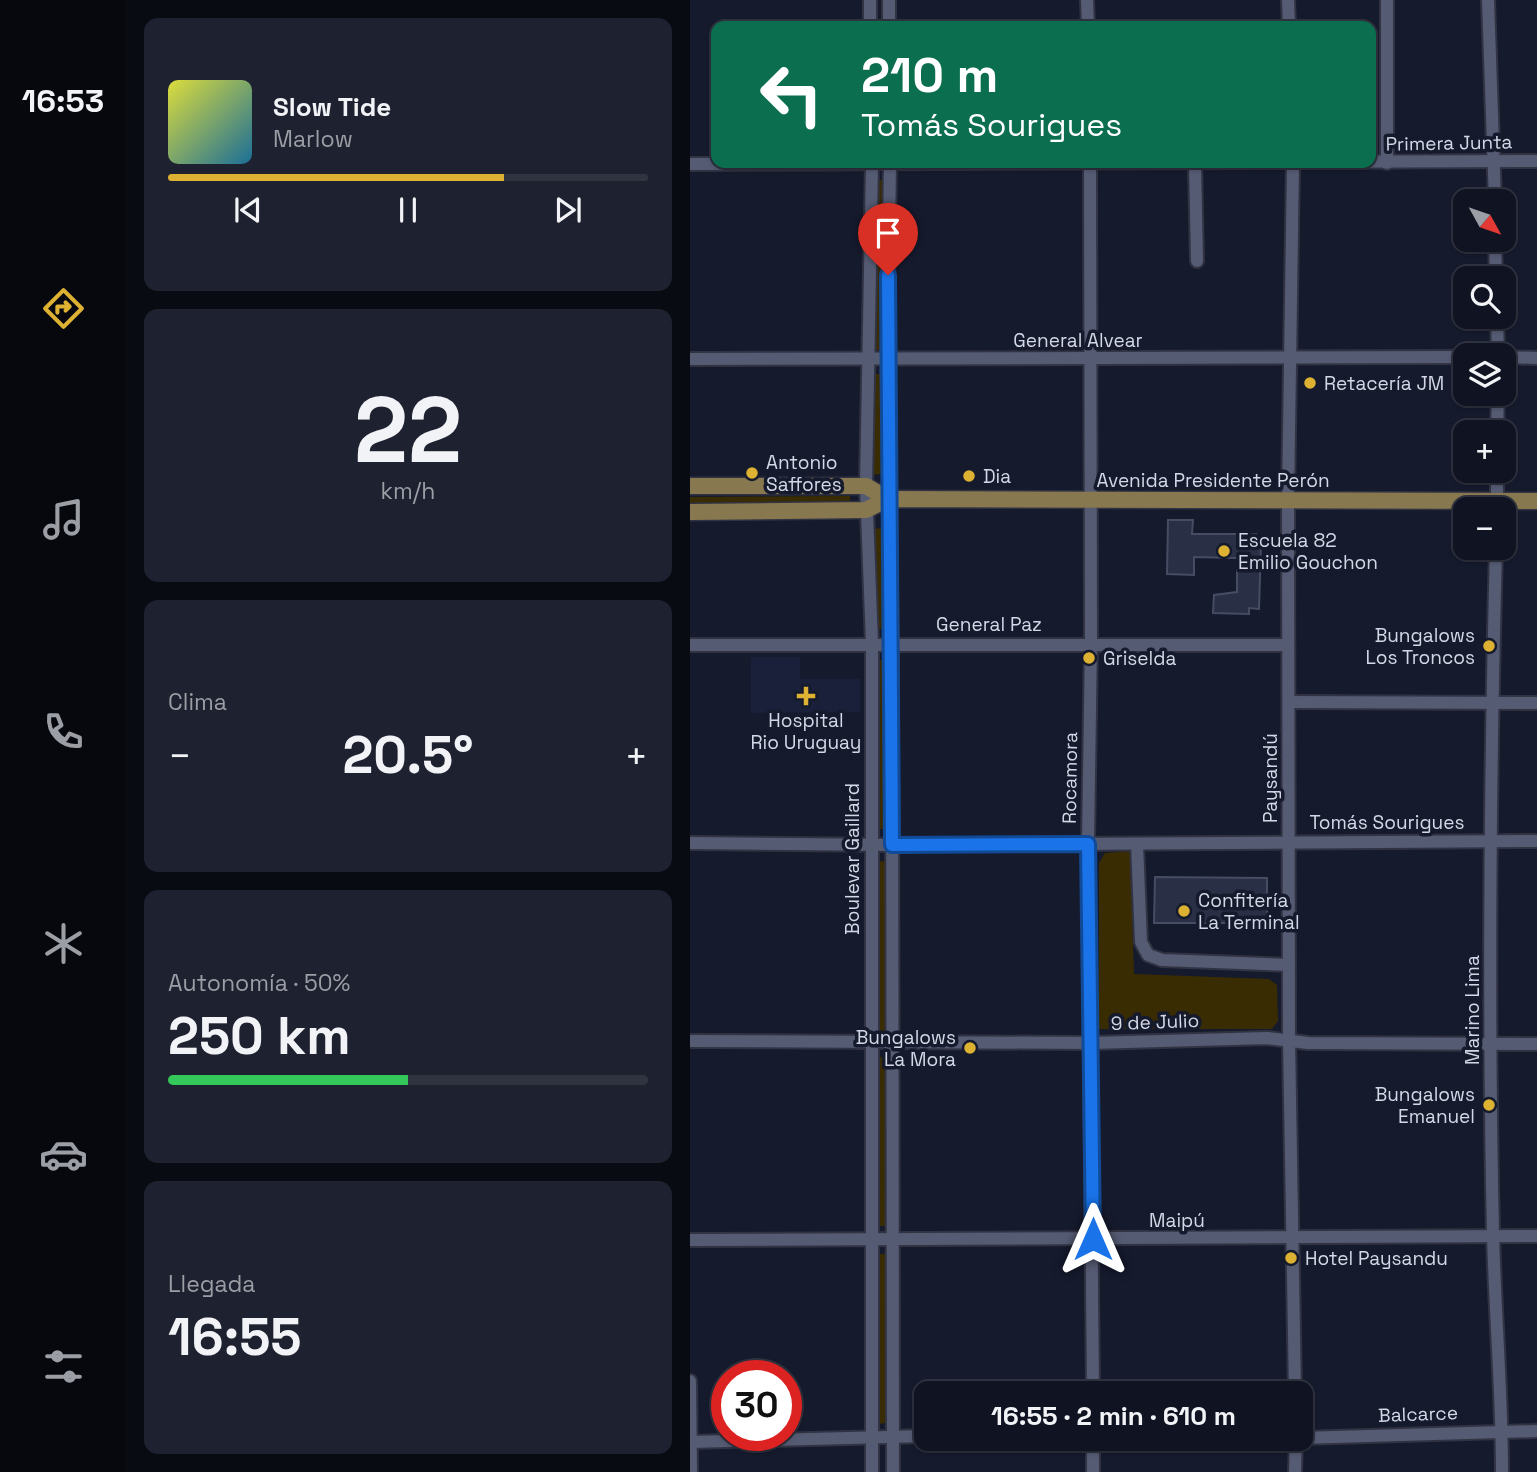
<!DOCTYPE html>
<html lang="es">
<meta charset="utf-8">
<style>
body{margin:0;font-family:"Space Grotesk",sans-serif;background:#1e212f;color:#f1f3f6;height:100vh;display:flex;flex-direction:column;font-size:26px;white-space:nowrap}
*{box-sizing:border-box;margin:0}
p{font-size:23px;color:#9c9ea5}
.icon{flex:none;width:38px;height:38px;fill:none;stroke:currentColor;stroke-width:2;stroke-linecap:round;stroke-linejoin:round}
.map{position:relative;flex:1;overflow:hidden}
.panel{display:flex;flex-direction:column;gap:18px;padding:18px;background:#090b13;width:564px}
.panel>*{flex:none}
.guide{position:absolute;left:21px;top:21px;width:665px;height:147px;border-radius:14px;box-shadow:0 2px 5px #0004,0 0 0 2px #303340;background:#0b6e4f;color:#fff;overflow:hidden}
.needle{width:46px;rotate:130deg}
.fabs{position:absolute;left:763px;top:189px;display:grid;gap:14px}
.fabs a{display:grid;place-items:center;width:63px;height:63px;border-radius:14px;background:#101422;box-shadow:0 2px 5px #0004,0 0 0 2px #303340;font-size:35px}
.speed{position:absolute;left:21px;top:1360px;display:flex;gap:14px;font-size:35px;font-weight:700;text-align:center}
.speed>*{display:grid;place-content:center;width:91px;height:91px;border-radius:50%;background:#101422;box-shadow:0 2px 5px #0004,0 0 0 2px #303340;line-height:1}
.speed .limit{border:10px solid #d22;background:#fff;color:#111}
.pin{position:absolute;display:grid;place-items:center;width:60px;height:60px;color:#fff;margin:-72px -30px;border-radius:50% 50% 50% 0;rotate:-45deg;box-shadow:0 0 7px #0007}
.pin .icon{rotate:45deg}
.me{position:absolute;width:77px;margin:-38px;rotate:0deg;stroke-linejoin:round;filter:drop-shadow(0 0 5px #0008)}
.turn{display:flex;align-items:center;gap:24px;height:147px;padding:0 35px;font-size:32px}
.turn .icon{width:91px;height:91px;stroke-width:2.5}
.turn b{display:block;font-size:49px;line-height:60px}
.big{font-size:52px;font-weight:600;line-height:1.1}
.panel .tile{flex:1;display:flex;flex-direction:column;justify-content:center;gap:10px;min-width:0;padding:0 24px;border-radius:14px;background:#1e212f}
.panel .dial{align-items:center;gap:0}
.dial b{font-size:91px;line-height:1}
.song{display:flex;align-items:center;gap:21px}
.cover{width:84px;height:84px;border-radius:10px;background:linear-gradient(135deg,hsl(60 70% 55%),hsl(200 70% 35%))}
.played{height:7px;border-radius:4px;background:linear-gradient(90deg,#ddb233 70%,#303340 70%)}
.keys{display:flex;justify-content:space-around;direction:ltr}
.heat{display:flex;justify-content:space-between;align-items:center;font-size:38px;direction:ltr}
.charge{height:10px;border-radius:5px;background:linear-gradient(90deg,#34c759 50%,#303340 0)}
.trip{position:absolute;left:224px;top:1381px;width:399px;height:70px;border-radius:14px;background:#101422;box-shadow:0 2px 5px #0004,0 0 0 2px #303340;font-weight:600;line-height:70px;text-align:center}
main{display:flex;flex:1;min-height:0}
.tab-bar{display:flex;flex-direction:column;width:126px;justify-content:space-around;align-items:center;background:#06080e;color:#9c9ea5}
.tab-bar .icon{width:49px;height:49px}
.tab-bar .current{color:#ddb233}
.tab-bar b{font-size:32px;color:#f1f3f6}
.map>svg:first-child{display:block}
</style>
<main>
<nav class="tab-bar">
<b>16:53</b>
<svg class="icon current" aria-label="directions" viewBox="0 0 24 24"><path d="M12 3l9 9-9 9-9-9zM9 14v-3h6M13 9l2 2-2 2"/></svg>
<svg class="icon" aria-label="music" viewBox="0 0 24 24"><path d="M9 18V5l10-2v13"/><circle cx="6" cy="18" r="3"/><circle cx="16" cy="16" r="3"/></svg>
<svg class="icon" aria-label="phone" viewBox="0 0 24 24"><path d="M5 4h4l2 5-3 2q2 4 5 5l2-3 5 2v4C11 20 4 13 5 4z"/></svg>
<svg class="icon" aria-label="climate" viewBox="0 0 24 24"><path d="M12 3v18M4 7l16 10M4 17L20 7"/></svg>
<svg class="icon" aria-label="car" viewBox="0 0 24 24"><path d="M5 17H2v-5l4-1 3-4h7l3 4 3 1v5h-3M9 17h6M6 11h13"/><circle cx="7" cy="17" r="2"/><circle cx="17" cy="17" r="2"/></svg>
<svg class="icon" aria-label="filters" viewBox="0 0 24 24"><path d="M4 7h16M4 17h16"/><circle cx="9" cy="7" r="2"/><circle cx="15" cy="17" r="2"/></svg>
</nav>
<section class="panel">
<div class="tile">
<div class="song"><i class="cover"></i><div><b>Slow Tide</b><p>Marlow</p></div></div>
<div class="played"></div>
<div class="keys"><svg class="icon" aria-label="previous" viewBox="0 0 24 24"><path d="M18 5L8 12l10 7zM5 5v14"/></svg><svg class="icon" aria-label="pause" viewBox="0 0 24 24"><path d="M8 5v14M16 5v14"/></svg><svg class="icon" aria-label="next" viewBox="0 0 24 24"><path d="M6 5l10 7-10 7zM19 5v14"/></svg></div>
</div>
<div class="tile dial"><b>22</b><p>km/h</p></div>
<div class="tile"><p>Clima</p>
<div class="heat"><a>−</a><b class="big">20.5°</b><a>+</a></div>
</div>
<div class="tile"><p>Autonomía · 50%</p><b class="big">250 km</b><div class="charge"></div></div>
<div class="tile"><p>Llegada</p><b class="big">16:55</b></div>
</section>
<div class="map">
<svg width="848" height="1472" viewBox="0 0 848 1472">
<rect width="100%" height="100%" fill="#151a2d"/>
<!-- built -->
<polygon fill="#1a2039" points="61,657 110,657 110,679 170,679 170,712 61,713"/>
<!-- green -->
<g fill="#3a2c02">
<polygon points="183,180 193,180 193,350 182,350"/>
<polygon points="180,374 190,374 191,474 180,475"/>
<polygon points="160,496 160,503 0,504 0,497"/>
<polygon points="193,528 196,629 185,629 182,529"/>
<polygon points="184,660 194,660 196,829 186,829"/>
<polygon points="440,851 444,974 579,979 587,985 588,1021 582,1029 409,1029 409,863 415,853"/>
<polygon points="195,861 196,1031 186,1031 184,862"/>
<polygon points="186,1057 196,1057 197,1226 187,1226"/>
<polygon points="185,1254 196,1254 197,1423 187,1424"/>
</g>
<!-- building -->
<g fill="#292f44" stroke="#464d63" stroke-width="2">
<polygon points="478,520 503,520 502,534 566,534 566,543 571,543 569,609 559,608 559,614 523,613 524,595 547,592 547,558 504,557 504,575 477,574"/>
<polygon points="465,877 577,878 577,923 464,923"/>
</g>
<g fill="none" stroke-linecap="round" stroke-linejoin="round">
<!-- minor casing -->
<g stroke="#313343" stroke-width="16">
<g id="minor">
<polyline points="180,0 180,26"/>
<polyline points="199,0 199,26"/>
<polyline points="397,0 398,26"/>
<polyline points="598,0 599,26"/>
<polyline points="798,0 805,201"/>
<polyline points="200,163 197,359 202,643 203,1472"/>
<polyline points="400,163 401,642 398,843 403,1393"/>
<polyline points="603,163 598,500 599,1040 605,1393"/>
<polyline points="697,163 697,0"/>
<polyline points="0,164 848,161"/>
<polyline points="505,164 507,261"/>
<polyline points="805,240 806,278"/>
<polyline points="807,317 808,355"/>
<polyline points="814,357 848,358"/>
<polyline points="0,359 775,357"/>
<polyline points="807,432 808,394"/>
<polyline points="807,509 807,471"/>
<path d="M 806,548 C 800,776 798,1006 803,1234 C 805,1314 812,1393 812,1472"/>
<polyline points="0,645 598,645"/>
<polyline points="599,702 848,703"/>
<polyline points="0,843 202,845 848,841"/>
<polyline points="447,844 451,942 458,955 472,960 599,965"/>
<polyline points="0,1041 402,1043 577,1038 618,1043 848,1044"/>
<polyline points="0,1240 848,1236"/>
<polyline points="0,1381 1,1472"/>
<polyline points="403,1438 403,1472"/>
<polyline points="611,1438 848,1431"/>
<polyline points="0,1442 236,1436"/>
<polyline points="182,1472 182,644 176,486 182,163"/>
<polyline points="605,1472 606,1438"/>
</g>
</g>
<!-- major casing -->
<g stroke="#313343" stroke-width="19">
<g id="major">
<polyline points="0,486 176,486 198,499"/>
<polyline points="0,512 176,510 198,499 848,501"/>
</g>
</g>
<!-- minor -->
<use href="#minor" stroke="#555b73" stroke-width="12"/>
<!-- major -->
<use href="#major" stroke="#88784f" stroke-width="16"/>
</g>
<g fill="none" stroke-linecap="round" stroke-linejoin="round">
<!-- route casing -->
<g stroke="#114b97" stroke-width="18">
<polyline id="route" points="198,275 202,845 398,844 403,1239"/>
</g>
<!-- route -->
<use href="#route" stroke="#1a73e8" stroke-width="12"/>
</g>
<!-- markers -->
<g fill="#ddb233" stroke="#151a2d" stroke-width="2.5">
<circle cx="620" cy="383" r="7"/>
<circle cx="62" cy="473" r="7"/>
<circle cx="279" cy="476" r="7"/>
<circle cx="534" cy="551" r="7"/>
<circle cx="799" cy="646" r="7"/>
<circle cx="399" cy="658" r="7"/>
<path d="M112.5 685.5h7v7h7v7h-7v7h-7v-7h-7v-7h7z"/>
<circle cx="494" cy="911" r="7"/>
<circle cx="280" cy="1048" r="7"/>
<circle cx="799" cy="1105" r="7"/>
<circle cx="601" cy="1258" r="7"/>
</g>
<g text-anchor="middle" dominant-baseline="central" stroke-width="7" stroke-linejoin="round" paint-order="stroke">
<!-- street labels -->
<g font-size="19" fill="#d4d8e6" stroke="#151a2d">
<text transform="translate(759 143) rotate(-1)">Primera Junta</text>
<text x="388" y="340">General Alvear</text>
<text x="523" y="480">Avenida Presidente Perón</text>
<text x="299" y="624">General Paz</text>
<text transform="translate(380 778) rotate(-89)">Rocamora</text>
<text transform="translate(580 778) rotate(-90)">Paysandú</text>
<text x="697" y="822">Tomás Sourigues</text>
<text transform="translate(162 859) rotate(-90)">Boulevar Gaillard</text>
<text transform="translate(782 1010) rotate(-90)">Marino Lima</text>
<text transform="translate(465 1022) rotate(-2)">9 de Julio</text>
<text x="487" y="1220">Maipú</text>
<text transform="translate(728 1414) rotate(-2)">Balcarce</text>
</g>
<!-- poi labels -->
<g font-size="19" fill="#d4d8e6" stroke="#151a2d" text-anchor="start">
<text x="634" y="383">Retacería JM</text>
<text x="76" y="462">Antonio<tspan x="76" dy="22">Saffores</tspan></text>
<text x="293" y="476">Dia</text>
<text x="548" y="540">Escuela 82<tspan x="548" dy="22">Emilio Gouchon</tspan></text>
<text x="785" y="635" text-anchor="end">Bungalows<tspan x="785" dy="22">Los Troncos</tspan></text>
<text x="413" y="658">Griselda</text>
<text x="116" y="720" text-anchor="middle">Hospital<tspan x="116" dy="22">Rio Uruguay</tspan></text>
<text x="508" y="900">Confitería<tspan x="508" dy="22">La Terminal</tspan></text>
<text x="266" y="1037" text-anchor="end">Bungalows<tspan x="266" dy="22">La Mora</tspan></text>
<text x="785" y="1094" text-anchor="end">Bungalows<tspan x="785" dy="22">Emanuel</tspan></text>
<text x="615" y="1258">Hotel Paysandu</text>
</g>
</g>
</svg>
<div class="fabs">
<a><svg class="needle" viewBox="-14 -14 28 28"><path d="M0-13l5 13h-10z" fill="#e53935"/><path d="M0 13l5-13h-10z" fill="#9c9ea5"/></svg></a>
<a><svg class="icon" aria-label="search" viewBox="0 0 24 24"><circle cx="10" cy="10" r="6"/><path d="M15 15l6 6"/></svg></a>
<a><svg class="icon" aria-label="layers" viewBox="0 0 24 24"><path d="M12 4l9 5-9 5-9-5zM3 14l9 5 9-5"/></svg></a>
<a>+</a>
<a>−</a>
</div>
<div class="speed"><div class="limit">30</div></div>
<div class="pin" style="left:198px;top:275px;background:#d93025"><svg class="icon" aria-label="arrive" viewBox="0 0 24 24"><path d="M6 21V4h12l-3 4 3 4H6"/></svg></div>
<svg class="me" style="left:403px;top:1239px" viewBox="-20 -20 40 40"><path d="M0-17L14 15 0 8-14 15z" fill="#1a73e8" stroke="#fff" stroke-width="4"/></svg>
<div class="trip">16:55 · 2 min · 610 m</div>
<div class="guide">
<div class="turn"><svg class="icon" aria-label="left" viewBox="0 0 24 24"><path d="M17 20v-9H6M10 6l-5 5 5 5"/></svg><div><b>210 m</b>Tomás Sourigues</div></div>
</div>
</div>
</main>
